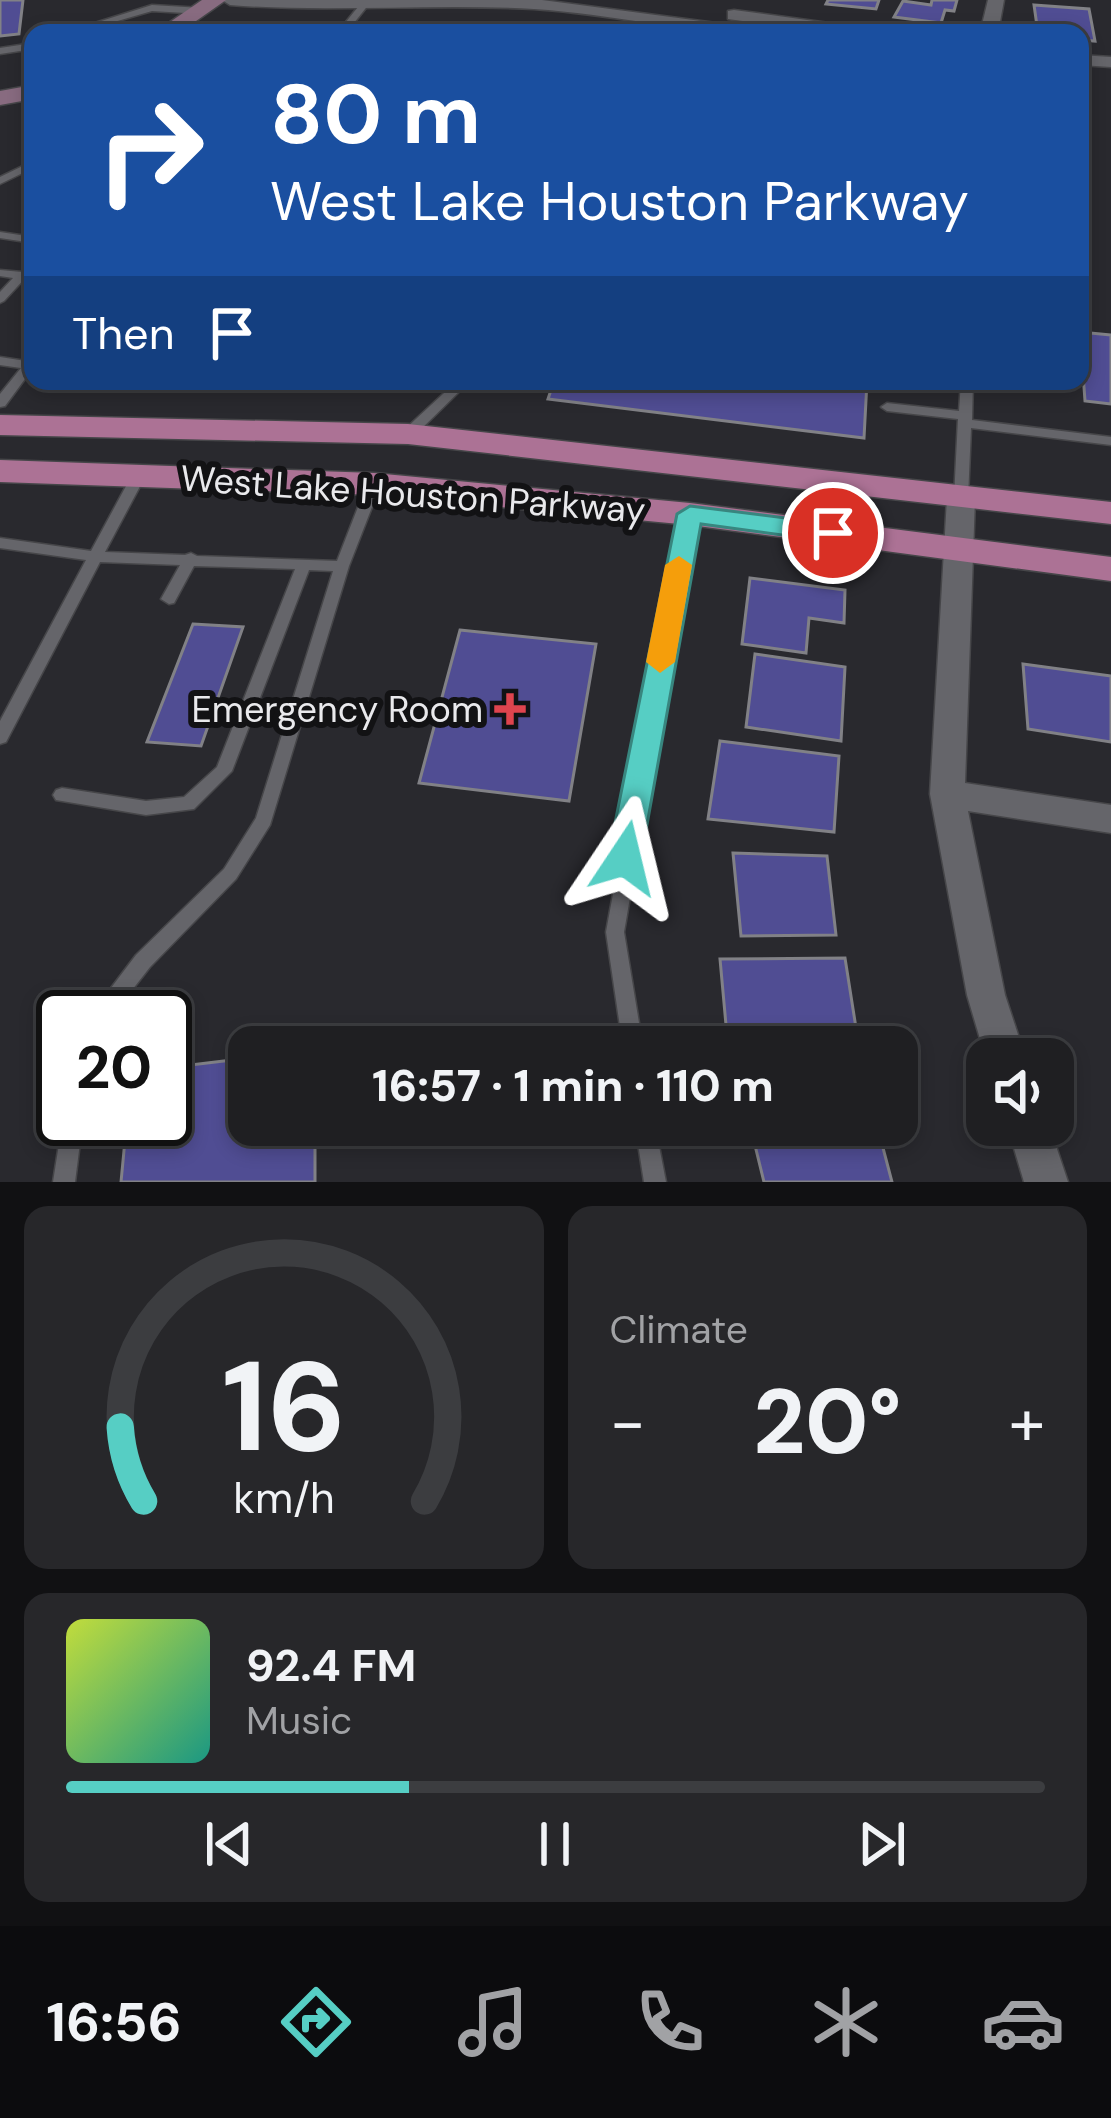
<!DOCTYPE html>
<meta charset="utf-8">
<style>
body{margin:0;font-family:"DM Sans",sans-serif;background:#27272a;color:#f1f3f6;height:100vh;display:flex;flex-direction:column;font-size:45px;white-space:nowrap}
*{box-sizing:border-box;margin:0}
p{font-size:39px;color:#a1a2a5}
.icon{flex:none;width:66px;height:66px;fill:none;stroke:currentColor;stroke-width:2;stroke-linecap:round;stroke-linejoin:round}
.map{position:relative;height:1182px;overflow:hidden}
.panel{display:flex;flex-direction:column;gap:24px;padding:24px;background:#111113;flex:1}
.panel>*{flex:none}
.banner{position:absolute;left:24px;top:24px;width:1065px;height:366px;border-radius:24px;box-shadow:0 6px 18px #0003,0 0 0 3px #3c3d40;background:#1a4fa0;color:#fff;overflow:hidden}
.controls{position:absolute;left:966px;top:1038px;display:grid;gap:24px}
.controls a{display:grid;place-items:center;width:108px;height:108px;border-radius:24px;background:#1f1f22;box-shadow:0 6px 18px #0003,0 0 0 3px #3c3d40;font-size:60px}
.speed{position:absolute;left:36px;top:990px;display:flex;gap:24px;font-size:60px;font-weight:700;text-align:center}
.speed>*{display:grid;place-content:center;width:156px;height:156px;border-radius:50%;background:#1f1f22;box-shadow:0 6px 18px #0003,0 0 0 3px #3c3d40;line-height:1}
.speed .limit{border:6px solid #111;border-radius:18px;background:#fff;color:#111}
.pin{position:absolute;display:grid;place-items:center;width:102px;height:102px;color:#fff;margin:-51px;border:6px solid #fff;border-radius:50%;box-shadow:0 3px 12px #0007}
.me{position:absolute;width:132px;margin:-66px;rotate:10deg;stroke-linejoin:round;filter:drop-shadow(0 0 9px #0008)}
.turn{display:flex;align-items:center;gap:42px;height:252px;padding:0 48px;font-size:54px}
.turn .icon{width:156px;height:156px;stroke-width:2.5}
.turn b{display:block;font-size:84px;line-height:102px}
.then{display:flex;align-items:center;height:114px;padding:0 48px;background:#0003;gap:24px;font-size:45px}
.big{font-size:90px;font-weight:800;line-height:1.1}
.panel .card{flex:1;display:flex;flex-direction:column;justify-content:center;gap:18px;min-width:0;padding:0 42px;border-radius:24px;background:#27272a}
.panel .dial{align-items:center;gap:0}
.dial svg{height:312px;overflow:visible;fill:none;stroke:#3c3d40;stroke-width:7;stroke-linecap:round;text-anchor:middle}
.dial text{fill:#f1f3f6;stroke:none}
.song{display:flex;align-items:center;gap:36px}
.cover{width:144px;height:144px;border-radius:18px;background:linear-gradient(135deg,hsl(70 70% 55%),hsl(170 70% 35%))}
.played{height:12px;border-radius:6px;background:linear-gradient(90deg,#56cec4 35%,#3c3d40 35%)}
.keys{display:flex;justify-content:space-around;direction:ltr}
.heat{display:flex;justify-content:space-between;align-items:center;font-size:66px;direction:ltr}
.panel .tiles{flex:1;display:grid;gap:24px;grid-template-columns:1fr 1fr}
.card:last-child{grid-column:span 2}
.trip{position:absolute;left:228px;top:1026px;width:690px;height:120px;border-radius:24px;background:#1f1f22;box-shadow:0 6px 18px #0003,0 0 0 3px #3c3d40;font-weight:800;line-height:120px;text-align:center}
.tabs{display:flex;height:192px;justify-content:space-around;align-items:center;background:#0c0c0e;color:#a1a2a5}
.tabs .icon{width:84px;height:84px}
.tabs .on{color:#56cec4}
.tabs b{font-size:54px;color:#f1f3f6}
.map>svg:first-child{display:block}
</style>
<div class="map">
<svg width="1111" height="1182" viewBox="0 0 1111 1182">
<rect width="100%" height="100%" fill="#29292e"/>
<!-- building -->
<g fill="#504d93" stroke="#818186" stroke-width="3">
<polygon points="0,0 23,0 19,34 0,36"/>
<polygon points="828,0 879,0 876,9 826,4"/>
<polygon points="932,0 957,0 954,11 945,10 941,23 894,17 903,1 931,5"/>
<polygon points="1034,5 1089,9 1095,41 1080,40 1080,33 1038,33"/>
<polygon points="1080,332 1111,335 1111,404 1085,401"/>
<polygon points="554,381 867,381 864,438 548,399"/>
<polygon points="750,578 845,590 844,623 809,618 806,653 742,644"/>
<polygon points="193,624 243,627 201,746 147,742"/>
<polygon points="460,630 596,644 569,801 419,783"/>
<polygon points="755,654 845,667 841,741 746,727"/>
<polygon points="1023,664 1111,676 1111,742 1028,729"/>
<polygon points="720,741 839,756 834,832 708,819"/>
<polygon points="733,853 827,856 836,935 741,936"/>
<polygon points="845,958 859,1047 728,1047 720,959"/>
<polygon points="249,1058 249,1125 315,1125 315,1182 121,1182 127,1119 165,1119 165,1068"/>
<polygon points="750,1125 877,1125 892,1182 764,1182"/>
</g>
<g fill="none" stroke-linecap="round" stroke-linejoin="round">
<!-- lane casing -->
<g stroke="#464649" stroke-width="3">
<g id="lane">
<polygon points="362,2 369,4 346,33 337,33"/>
<polygon points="152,5 202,8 206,11 202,14 152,11 76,33 63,33"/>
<polygon points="33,43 33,49 0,54 0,48"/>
<polygon points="33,161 33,168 0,184 0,177"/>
<polygon points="0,232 33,237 33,243 0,238"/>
<polygon points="0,270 22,272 28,275 4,301 0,303 0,292 13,278 0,276"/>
<polygon points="33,356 33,368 5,406 0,407 0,394 21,368 0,365 0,357 26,361"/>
<polygon points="457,381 470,381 413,437 403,437 401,434 403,431"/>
<polygon points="961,381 973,381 972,420 1111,437 1111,445 971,428 968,498 961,503 956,501 954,498 958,419 887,411 881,407 887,403 959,411"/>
<polygon points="139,471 146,475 105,552 185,555 191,553 197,556 337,561 367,484 374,480 381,484 349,566 270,825 236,879 150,967 111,1017 89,1017 136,955 224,869 256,818 333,571 309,570 232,771 194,809 146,815 56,800 53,795 56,790 62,788 146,801 184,797 217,767 295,569 194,566 174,603 169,604 161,599 180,565 100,562 6,742 0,744 0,721 86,560 0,548 0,538 91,551 132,475"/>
<polygon points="690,509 697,514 624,932 643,1047 623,1047 606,932 683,514"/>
<polygon points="63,1118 83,1119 75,1182 53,1182"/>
<polygon points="635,1125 655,1125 666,1182 644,1182"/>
</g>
</g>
<!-- street casing -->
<g stroke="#464649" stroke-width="3">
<g id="street">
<path d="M 222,0 L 542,0 L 754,28 L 763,33 C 685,33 611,14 534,9 C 433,3 331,13 230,5 Z"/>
<polygon points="988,0 1004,0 998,33 980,33"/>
<polygon points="734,10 865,28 874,33 827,33 728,19 728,11"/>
<polygon points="1080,55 1111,57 1111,67 1080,65"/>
<polygon points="961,489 975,498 965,783 1111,805 1111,833 968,811 1005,995 1026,1059 986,1059 967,995 930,794 947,498"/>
<polygon points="1007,1125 1049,1125 1068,1182 1024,1182"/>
</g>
</g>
<!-- secondary casing -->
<g stroke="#464649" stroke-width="3">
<g id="secondary">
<polygon points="202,0 226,0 179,33 154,33"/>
<polygon points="33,85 33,99 0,105 0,91"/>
</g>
</g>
<!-- primary casing -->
<g stroke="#464649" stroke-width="3">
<g id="primary">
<polygon points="0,415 408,424 1111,502 1111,524 408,444 0,435"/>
<polygon points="0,460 374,473 690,503 1111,557 1111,581 690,525 374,495 0,482"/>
</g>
</g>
<!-- lane -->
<use href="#lane" fill="#65656a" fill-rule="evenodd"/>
<!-- street -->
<use href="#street" fill="#65656a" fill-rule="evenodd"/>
<!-- secondary -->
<use href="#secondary" fill="#886b80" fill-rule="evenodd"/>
<!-- primary -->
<use href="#primary" fill="#ac7295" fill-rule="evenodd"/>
</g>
<!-- route -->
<polygon fill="#56cec4" stroke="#38867f" stroke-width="3" points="690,506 833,524 846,533 833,542 701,524 641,858 636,867 625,872 613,867 608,858 677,514"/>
<!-- slow -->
<polygon fill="#f59e0b" points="679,556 692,565 675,662 660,673 646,662 665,565"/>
<!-- markers -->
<path fill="#e0444e" stroke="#121214" stroke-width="4.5" d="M504 691h12v12h12v12h-12v12h-12v-12h-12v-12h12z"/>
<g text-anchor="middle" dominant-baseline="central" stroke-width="12" stroke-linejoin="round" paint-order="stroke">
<!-- street labels -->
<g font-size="36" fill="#e9e9ec" stroke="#121214">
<text transform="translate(413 494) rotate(4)">West Lake Houston Parkway</text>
</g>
<!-- poi labels -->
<g font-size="36" fill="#e9e9ec" stroke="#121214" text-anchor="end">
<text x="483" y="709">Emergency Room</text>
</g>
</g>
</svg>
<div class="controls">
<a><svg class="icon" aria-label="sound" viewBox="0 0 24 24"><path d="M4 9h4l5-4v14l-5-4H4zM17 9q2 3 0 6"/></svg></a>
</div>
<div class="speed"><div class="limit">20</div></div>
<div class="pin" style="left:833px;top:533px;background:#d93025"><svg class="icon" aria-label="arrive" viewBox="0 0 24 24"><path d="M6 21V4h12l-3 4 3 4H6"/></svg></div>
<svg class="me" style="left:625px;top:858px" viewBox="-20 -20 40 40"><path d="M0-17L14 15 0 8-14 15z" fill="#56cec4" stroke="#fff" stroke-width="4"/></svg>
<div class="trip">16:57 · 1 min · 110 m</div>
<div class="banner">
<div class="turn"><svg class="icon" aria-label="right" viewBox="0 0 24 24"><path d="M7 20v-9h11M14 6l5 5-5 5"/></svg><div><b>80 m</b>West Lake Houston Parkway</div></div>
<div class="then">Then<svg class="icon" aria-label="arrive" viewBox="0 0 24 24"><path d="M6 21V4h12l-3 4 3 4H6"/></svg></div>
</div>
</div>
<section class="panel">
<div class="tiles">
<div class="card dial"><svg viewBox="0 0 100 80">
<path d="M14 69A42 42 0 1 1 86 69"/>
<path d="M14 69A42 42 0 0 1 8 50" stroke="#56cec4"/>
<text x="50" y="56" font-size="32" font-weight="700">16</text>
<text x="50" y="72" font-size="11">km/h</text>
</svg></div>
<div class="card"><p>Climate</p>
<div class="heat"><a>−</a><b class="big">20°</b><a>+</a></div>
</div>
<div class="card">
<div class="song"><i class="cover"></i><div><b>92.4 FM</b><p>Music</p></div></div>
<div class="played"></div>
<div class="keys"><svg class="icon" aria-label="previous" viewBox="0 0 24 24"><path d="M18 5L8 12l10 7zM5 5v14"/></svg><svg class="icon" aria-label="pause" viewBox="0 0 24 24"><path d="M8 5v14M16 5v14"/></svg><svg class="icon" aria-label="next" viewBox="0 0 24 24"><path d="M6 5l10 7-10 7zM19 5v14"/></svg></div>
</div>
</div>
</section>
<nav class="tabs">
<b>16:56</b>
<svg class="icon on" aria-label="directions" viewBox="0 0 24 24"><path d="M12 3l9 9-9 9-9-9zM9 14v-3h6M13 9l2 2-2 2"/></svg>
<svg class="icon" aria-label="music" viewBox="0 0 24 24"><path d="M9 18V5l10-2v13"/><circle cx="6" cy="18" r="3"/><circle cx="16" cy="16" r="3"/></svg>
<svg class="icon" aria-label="phone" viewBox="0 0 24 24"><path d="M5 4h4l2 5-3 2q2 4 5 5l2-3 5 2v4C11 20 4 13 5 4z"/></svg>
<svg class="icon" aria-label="climate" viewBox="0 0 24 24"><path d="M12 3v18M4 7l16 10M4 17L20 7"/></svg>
<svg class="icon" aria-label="car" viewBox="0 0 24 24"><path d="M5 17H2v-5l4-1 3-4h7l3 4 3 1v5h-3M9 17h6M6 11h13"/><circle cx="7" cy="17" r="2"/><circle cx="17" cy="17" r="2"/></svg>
</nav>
